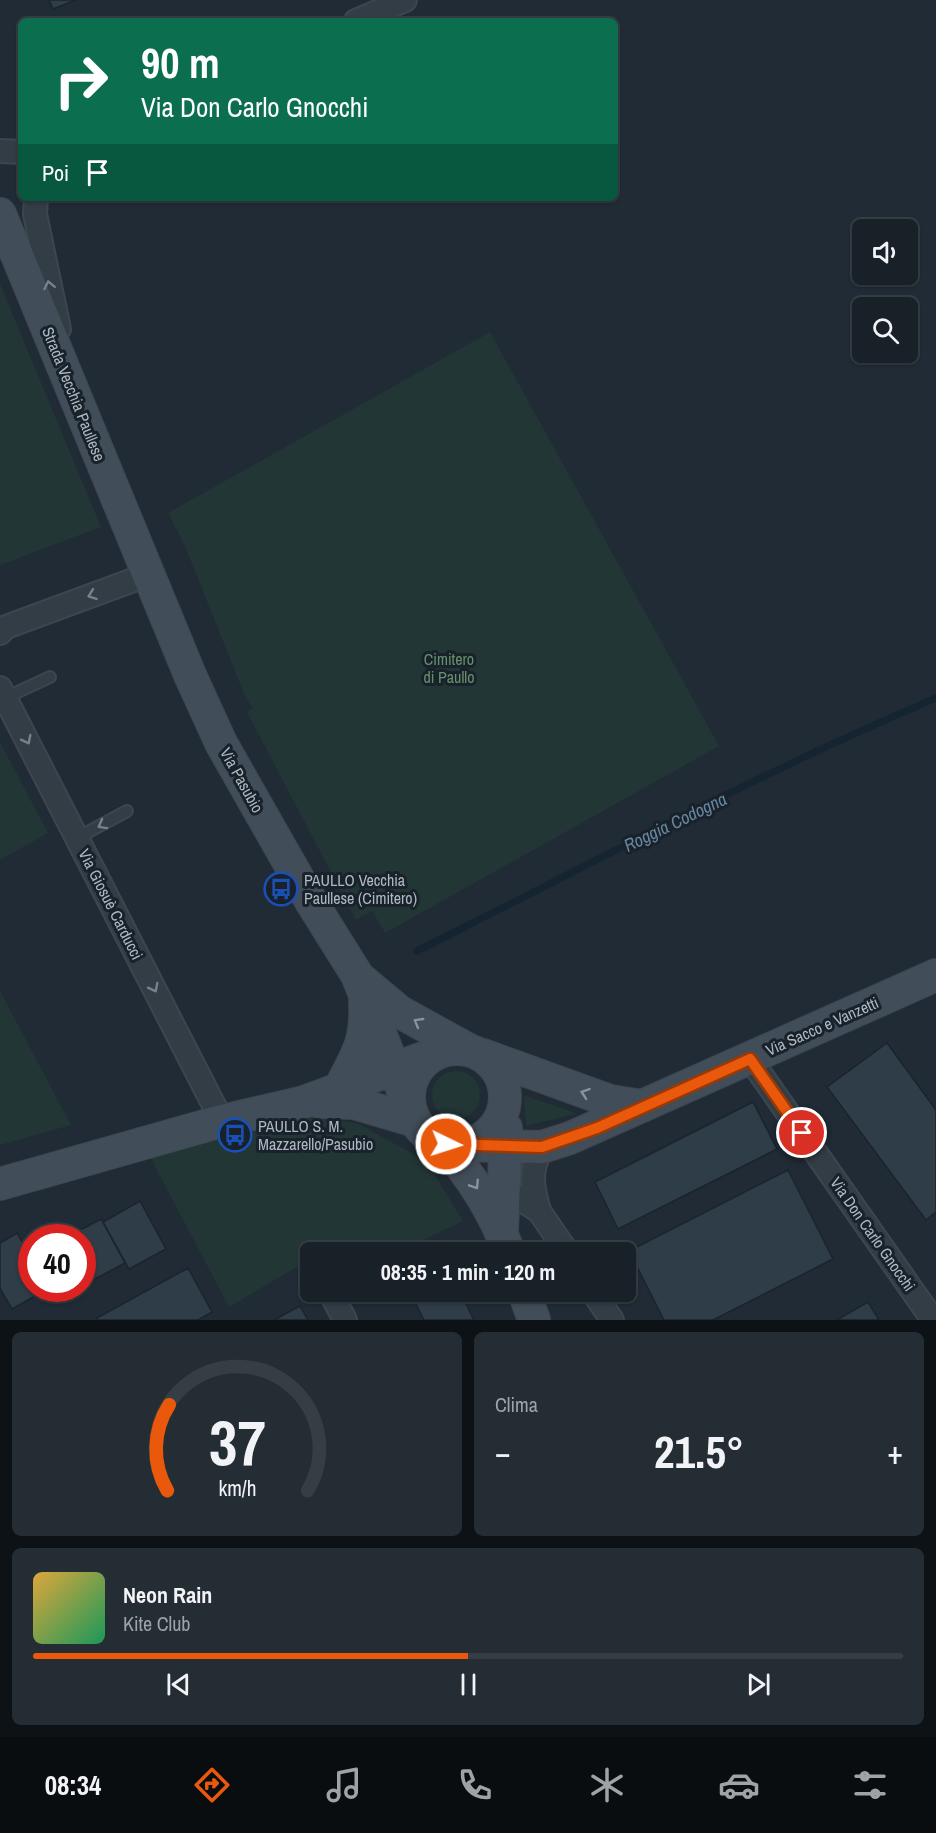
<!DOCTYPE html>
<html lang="it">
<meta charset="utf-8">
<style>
body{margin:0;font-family:"Archivo Narrow",sans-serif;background:#252d34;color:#f1f3f6;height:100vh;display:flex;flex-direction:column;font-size:22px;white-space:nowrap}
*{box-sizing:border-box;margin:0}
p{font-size:20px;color:#9fa3a8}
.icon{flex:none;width:33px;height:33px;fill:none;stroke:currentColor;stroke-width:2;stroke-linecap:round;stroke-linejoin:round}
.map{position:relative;height:1320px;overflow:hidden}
.side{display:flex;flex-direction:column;gap:12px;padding:12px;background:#0d1216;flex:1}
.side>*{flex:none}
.guide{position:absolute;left:18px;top:18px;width:600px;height:183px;border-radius:9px;box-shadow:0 2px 4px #0004,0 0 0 2px #363e45;background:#0b6e4f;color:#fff;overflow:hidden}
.controls{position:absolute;left:852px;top:219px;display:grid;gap:12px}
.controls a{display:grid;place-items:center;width:66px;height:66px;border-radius:9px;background:#182028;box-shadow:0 2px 4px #0004,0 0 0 2px #363e45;font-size:30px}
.speed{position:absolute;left:18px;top:1224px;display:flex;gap:12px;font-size:30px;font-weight:700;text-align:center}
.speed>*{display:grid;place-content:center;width:78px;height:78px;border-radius:50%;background:#182028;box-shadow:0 2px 4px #0004,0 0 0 2px #363e45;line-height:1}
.speed .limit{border:9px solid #d22;background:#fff;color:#111}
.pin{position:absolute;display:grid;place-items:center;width:51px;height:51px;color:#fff;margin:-26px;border:3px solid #fff;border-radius:50%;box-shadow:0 2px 6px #0007}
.me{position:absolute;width:66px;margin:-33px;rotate:94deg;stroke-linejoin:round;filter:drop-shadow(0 0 4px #0008)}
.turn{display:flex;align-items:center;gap:21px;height:126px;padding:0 24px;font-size:27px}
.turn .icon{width:78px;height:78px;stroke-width:2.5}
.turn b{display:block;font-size:42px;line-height:51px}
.then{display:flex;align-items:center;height:57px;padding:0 24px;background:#0003;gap:12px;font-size:22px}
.big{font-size:45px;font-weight:800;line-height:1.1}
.side .card{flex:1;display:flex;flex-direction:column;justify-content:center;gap:9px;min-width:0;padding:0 21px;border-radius:9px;background:#252d34}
.side .dial{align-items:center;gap:0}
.dial svg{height:156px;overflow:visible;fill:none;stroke:#363e45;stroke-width:7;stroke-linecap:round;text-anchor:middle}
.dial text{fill:#f1f3f6;stroke:none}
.song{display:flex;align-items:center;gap:18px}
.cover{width:72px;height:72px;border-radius:9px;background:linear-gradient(135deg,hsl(40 70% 55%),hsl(150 70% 35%))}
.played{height:6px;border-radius:3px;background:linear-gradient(90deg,#ea580c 50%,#363e45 50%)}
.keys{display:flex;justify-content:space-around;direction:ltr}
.heat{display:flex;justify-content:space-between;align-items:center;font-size:33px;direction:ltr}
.side .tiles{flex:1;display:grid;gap:12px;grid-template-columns:1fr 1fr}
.card:last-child{grid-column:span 2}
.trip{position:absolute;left:300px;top:1242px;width:336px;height:60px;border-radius:9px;background:#182028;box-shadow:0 2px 4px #0004,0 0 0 2px #363e45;font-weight:800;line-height:60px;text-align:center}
.menu{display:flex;height:96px;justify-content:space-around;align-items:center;background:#0a0d10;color:#9fa3a8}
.menu .icon{width:42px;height:42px}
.menu .current{color:#ea580c}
.menu b{font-size:27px;color:#f1f3f6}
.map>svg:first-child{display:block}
</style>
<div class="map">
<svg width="936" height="1320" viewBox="0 0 936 1320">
<rect width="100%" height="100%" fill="#202b35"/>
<!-- green -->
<g fill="#223636">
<polygon points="0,284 101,527 0,565"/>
<polygon points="490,332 719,746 385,933 372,911 356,920 247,712 253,708 245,696 184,544 168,513"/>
<polygon points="0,742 48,833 0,860"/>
<polygon points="0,991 71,1125 0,1145"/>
<circle cx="456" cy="1095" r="24"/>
<polygon points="526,1096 573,1112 575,1114 526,1126 524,1097"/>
<polygon points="289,1112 359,1124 426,1161 463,1221 398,1252 310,1252 310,1259 229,1307 149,1155"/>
</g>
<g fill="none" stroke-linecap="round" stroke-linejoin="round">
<!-- stream -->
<path stroke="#142431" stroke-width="7" d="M 417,951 C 589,865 759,773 936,698"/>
</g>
<!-- building -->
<g fill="#2f3d49" stroke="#1b242c" stroke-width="1.5">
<polygon points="49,0 76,0 53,9"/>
<polygon points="887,1043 936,1110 936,1212 926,1220 827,1087"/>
<polygon points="753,1102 777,1149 618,1229 595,1182"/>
<polygon points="788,1170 833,1259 713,1320 664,1320 629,1251"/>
<polygon points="140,1201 166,1249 129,1269 103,1222"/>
<polygon points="101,1219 125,1263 91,1281 82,1266 82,1238 67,1237"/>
<polygon points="17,1233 32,1259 32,1288 48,1289 12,1309 0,1288 0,1243"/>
<polygon points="188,1268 212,1312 198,1320 98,1320 97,1318"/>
<polygon points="410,1292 460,1292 474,1320 424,1320"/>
<polygon points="868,1302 879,1320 837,1320"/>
<polygon points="300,1306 308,1320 274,1320"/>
</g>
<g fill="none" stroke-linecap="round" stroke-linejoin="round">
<!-- lane casing -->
<g stroke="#3d464f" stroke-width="14">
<g id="lane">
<polyline points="5,698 50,677"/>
<polyline points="77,838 127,811"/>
</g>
</g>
<!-- street casing -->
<g stroke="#3d464f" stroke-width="26">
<g id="street">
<polyline points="356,21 405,0"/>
<polyline points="0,151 21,152"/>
<polyline points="36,198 35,214 59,329"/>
<polyline points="0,633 6,627 147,575"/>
<polyline points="0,688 222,1121"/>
<polyline points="750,1059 933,1320"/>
<polyline points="504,1189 539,1211 567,1252"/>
<path d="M 539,1211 C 532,1185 529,1172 542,1147"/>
<polyline points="330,1292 345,1320"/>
<polyline points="593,1292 612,1320"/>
</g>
</g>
<!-- secondary casing -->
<g stroke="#3d464f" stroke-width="34">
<g id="secondary">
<polyline points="0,214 190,675 221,743 312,903 357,975 409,1106"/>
<polyline points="363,981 400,1012 469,1050"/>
<circle cx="457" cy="1097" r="48"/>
<polyline points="483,1055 610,1101 642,1106"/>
<path d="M 340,1088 C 357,1054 367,1043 365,1002"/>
<polyline points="320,1102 354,1103 415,1121"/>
<path d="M 442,1143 C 471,1175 494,1212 509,1252"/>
<polyline points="461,1145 542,1147 570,1138 936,975"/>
<polyline points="0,1184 222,1121 304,1102 434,1054"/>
<polyline points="502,1231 506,1128"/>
<polyline points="524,1292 534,1320"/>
</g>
</g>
<!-- lane -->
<use href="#lane" stroke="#333d46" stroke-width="10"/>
<!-- street -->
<use href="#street" stroke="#333d46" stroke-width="22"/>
<!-- secondary -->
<use href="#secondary" stroke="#414d58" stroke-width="32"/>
</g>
<!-- one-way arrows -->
<defs><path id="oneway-chevron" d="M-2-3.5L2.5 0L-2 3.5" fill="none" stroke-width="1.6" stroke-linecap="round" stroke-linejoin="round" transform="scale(1.5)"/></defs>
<g stroke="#76818b">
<use href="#oneway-chevron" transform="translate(49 285) rotate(-102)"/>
<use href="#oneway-chevron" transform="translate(92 595) rotate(160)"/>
<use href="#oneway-chevron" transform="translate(27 740) rotate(63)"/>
<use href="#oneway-chevron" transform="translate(102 825) rotate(151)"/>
<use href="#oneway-chevron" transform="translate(154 988) rotate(63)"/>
</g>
<g stroke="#87939e">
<use href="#oneway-chevron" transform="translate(418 1022) rotate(-150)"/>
<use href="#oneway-chevron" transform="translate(585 1093) rotate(-161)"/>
<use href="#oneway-chevron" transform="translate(475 1185) rotate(57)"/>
</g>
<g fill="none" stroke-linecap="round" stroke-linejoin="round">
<!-- route casing -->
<g stroke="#983908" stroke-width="15">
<polyline id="route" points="446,1144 542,1147 597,1128 750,1059 802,1133"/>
</g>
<!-- route -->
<use href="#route" stroke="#ea580c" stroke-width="10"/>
</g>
<!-- icons -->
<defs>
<g id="bus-ring" transform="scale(1.725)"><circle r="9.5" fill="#19222a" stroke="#1a4fb4" stroke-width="1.5"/><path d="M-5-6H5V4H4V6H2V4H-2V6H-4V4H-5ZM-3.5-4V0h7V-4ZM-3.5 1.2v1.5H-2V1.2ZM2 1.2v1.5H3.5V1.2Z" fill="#1a4fb4"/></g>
</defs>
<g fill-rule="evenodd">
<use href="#bus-ring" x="281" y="889"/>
<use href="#bus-ring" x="235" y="1135"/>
</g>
<g text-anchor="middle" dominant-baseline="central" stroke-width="6" stroke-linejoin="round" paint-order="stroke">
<!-- street labels -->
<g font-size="16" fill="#adb8c3" stroke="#19222a">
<text transform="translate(74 394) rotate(68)">Strada Vecchia Paullese</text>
<text transform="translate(242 780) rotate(61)">Via Pasubio</text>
<text transform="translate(111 904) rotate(63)">Via Giosuè Carducci</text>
<text transform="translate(822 1026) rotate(-24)">Via Sacco e Vanzetti</text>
<text transform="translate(873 1234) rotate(55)">Via Don Carlo Gnocchi</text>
</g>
<!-- park labels -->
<g font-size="16" fill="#66926b" stroke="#19222a">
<text x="449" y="659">Cimitero<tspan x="449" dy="18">di Paullo</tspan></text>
</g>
<!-- poi labels -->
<g font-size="16" fill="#adb8c3" stroke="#19222a" text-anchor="start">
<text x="304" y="880">PAULLO Vecchia<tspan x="304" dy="18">Paullese (Cimitero)</tspan></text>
<text x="258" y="1126">PAULLO S. M.<tspan x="258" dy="18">Mazzarello/Pasubio</tspan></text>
</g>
<!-- water labels -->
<g font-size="18" font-style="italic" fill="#6787a1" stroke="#19222a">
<text transform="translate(675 822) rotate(-26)">Roggia Codogna</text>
</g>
</g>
</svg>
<div class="controls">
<a><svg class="icon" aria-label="sound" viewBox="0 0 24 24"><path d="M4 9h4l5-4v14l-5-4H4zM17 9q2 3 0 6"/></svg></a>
<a><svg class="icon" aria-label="search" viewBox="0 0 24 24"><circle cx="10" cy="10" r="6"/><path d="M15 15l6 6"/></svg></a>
</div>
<div class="speed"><div class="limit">40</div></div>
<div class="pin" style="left:802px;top:1133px;background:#d93025"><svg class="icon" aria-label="arrive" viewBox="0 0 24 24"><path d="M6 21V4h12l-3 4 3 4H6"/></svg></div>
<svg class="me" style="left:446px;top:1144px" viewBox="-20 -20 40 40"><circle r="17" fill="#ea580c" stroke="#fff" stroke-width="3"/><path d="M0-11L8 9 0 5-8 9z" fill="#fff"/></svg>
<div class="trip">08:35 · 1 min · 120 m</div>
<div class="guide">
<div class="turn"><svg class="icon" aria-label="right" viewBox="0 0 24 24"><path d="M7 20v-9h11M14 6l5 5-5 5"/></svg><div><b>90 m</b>Via Don Carlo Gnocchi</div></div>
<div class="then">Poi<svg class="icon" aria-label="arrive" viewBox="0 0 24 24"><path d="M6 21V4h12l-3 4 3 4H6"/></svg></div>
</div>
</div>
<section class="side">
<div class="tiles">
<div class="card dial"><svg viewBox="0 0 100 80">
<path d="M14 69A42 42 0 1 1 86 69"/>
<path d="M14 69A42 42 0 0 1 15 25" stroke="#ea580c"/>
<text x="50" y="56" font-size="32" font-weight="700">37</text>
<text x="50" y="72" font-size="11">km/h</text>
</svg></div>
<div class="card"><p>Clima</p>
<div class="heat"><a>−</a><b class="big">21.5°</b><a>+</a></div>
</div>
<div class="card">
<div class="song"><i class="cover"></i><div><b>Neon Rain</b><p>Kite Club</p></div></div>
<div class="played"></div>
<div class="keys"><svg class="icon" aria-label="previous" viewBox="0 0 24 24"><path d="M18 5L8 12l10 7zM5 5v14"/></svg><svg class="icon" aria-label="pause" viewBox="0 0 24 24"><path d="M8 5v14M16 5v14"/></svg><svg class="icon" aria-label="next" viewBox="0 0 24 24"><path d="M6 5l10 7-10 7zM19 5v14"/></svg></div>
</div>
</div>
</section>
<nav class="menu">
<b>08:34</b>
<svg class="icon current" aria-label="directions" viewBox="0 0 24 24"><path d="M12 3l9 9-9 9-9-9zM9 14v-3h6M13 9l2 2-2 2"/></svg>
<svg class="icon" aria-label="music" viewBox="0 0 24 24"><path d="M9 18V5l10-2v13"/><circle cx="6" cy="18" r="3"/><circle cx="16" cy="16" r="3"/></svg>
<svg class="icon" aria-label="phone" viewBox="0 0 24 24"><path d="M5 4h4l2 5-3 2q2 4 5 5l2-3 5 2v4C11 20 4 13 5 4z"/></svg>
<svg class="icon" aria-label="climate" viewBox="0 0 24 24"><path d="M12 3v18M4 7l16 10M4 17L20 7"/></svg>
<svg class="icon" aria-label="car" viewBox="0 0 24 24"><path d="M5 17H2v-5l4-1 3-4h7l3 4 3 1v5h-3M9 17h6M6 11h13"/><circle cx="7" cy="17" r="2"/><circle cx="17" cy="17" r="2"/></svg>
<svg class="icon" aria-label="filters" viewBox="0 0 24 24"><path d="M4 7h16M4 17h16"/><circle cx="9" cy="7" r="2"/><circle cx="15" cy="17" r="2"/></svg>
</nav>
